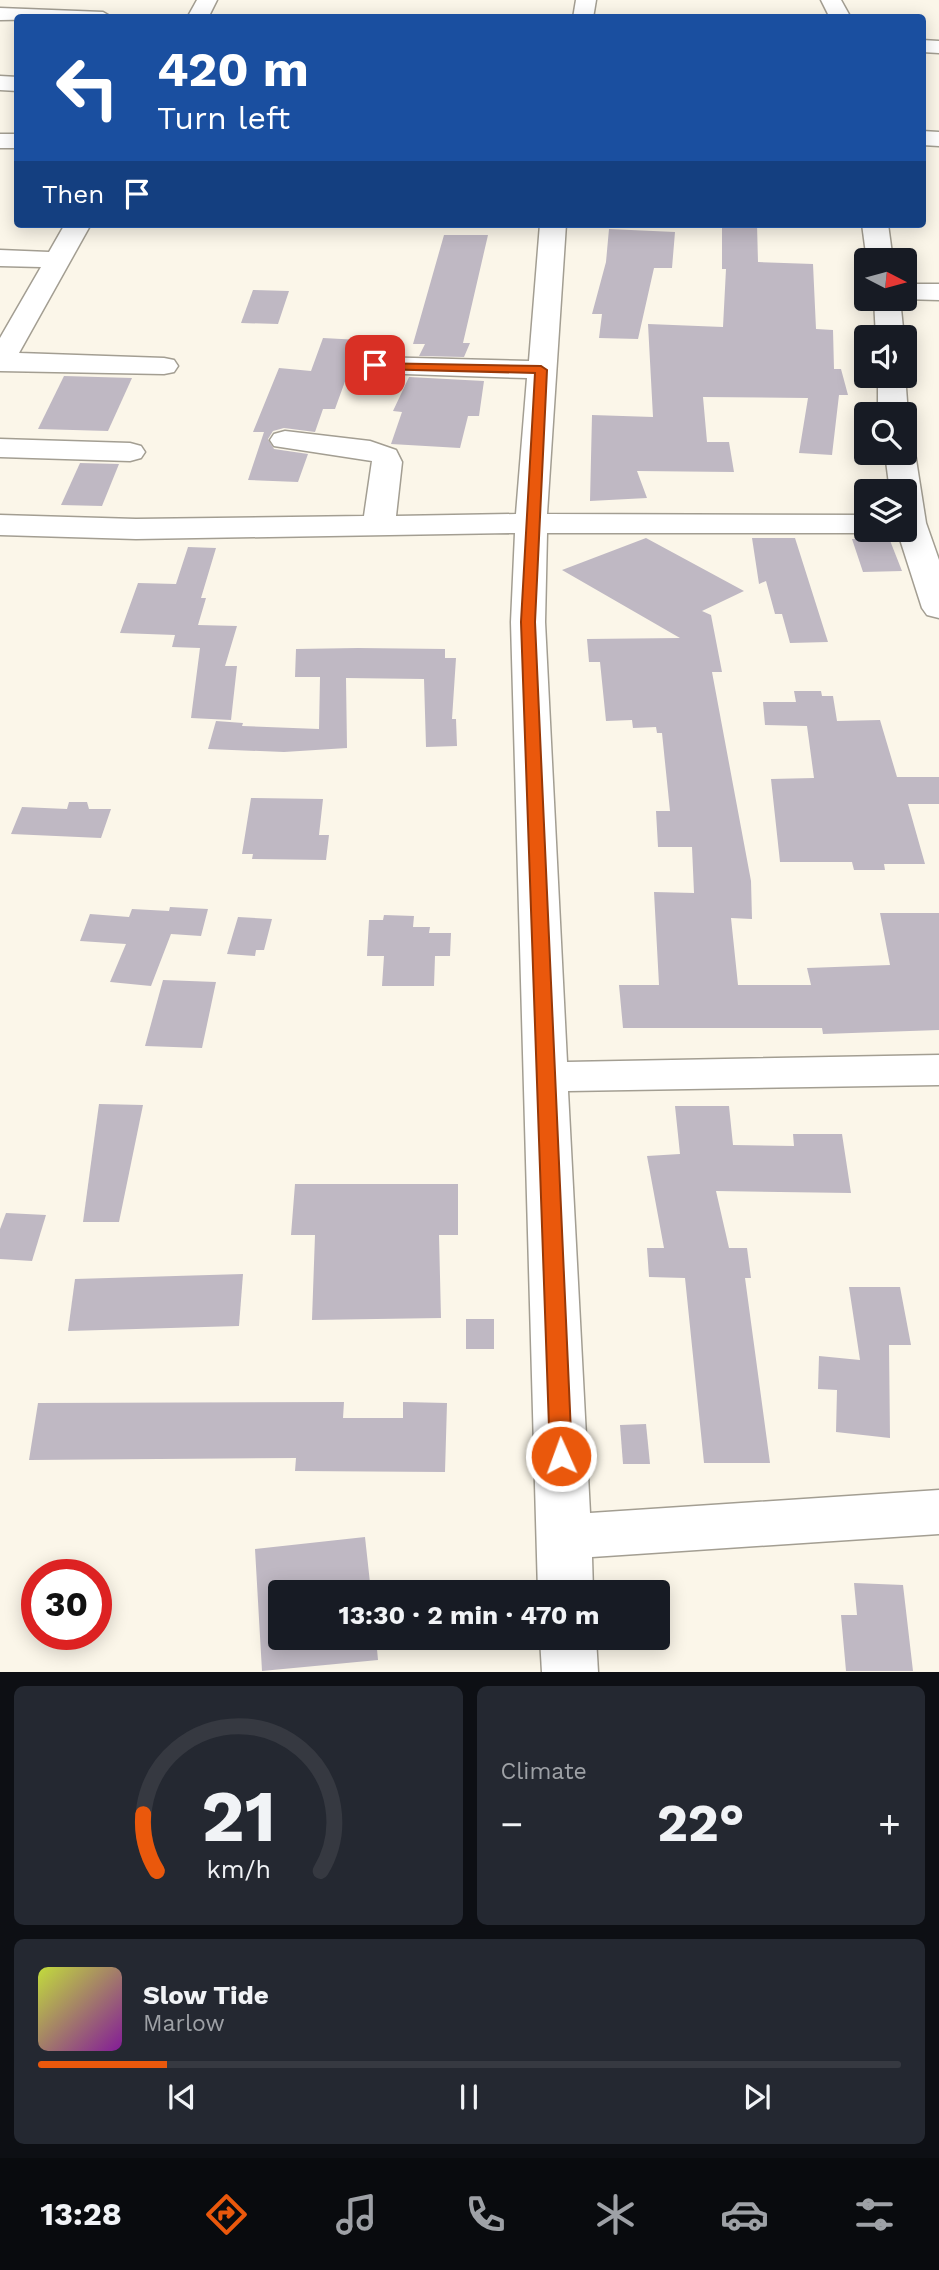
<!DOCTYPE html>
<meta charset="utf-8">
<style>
body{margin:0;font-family:"Work Sans",sans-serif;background:#242831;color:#f1f3f6;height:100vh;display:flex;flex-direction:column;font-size:26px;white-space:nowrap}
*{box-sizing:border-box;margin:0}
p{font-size:23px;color:#9ea1a6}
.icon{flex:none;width:38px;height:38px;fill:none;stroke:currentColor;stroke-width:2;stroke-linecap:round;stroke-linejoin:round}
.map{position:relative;height:1672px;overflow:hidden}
.details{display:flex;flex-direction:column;gap:14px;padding:14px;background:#0d0f14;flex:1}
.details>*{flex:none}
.top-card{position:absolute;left:14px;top:14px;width:912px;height:214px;border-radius:7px;box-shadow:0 4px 18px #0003;background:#1a4fa0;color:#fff;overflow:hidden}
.needle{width:46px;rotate:96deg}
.tools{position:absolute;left:854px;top:248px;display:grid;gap:14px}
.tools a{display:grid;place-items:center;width:63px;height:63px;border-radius:7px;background:#171b24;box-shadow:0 4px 18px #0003;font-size:35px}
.speed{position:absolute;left:21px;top:1559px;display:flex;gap:14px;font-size:35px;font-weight:700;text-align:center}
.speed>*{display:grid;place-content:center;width:91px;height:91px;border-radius:50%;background:#171b24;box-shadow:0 4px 18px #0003;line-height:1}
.speed .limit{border:10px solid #d22;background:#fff;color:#111}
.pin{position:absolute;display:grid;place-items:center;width:60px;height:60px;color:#fff;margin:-30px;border-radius:14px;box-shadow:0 4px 10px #0006}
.me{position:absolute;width:77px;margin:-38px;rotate:358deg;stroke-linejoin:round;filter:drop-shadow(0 0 5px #0008)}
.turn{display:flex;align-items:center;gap:24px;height:147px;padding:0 28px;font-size:32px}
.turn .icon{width:91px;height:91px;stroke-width:2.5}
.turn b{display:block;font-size:49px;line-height:60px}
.then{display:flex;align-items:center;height:66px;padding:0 28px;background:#0003;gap:14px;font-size:26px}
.big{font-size:52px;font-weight:700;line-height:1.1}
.details .card{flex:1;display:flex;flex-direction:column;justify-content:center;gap:10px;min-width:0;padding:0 24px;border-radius:10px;background:#242831}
.details .dial{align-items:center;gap:0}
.dial svg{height:182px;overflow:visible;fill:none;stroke:#363941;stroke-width:7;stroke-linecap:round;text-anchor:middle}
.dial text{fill:#f1f3f6;stroke:none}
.song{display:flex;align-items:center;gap:21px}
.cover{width:84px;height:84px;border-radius:10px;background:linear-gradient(135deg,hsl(70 70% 55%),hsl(290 70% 35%))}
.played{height:7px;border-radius:4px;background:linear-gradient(90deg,#ea580c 15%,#363941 15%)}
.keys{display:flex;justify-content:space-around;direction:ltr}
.heat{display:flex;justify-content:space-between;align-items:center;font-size:38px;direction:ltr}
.details .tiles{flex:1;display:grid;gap:14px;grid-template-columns:1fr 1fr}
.card:last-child{grid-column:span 2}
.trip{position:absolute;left:268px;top:1580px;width:402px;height:70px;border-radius:7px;background:#171b24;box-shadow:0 4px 18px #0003;font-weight:700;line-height:70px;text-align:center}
.tabs{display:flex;height:112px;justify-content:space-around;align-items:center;background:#090b0e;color:#9ea1a6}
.tabs .icon{width:49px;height:49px}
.tabs .on{color:#ea580c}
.tabs b{font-size:32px;color:#f1f3f6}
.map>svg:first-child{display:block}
</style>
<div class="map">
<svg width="939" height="1672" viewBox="0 0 939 1672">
<rect width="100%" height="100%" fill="#fbf6e9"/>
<!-- building -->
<g fill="#bfb8c3">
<polygon points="722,224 757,224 758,262 813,264 816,329 833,330 834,369 841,369 848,395 839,395 832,455 799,453 808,398 703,397 707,442 729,442 734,472 637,471 647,498 590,501 592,415 653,417 648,324 723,327 726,269 722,269"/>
<polygon points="609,229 675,232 672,268 654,268 638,339 599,338 602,314 592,314 606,262"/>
<polygon points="444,235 488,235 463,343 470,343 464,357 419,356 425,344 413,344"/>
<polygon points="253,290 289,291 278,324 241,323"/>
<polygon points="323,338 360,340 335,409 323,409 315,432 284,428 273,431 268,439 274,449 308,454 298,482 248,480 264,432 253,432 279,368 311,371"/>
<polygon points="64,376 132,378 108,431 38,429"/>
<polygon points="409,377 484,381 479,416 468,416 460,448 391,444 402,412 393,411"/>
<polygon points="80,463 119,464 102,506 61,505"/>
<polygon points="646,538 744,591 702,611 711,615 722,672 712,672 751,881 752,919 731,918 738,985 811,985 807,968 890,965 880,913 939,913 939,1030 823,1034 822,1028 623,1028 619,985 659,985 654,892 694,893 692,847 658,847 656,811 670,811 662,733 657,733 656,727 633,728 632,720 606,721 600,662 589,662 587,639 680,638 562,570"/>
<polygon points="752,538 795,538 828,642 790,643 782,614 775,614 766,581 759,584"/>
<polygon points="889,538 902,571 863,572 852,539"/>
<polygon points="188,547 216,548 201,598 206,598 198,625 237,626 225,666 237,666 231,720 191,718 200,648 172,647 175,635 120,633 138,583 176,584"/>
<polygon points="358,648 445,649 445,658 456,658 452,719 456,719 457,746 426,747 424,679 346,678 347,748 284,752 208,749 216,721 243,723 242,726 319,729 320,677 295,677 296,649"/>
<polygon points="794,691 821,691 822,696 833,696 837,721 880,720 897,777 939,777 939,804 908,804 925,864 884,864 885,870 854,870 852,862 780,862 771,779 814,778 807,726 765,725 763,702 796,702"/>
<polygon points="251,798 323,799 319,835 329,835 326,860 252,859 253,854 242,854"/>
<polygon points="69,802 87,802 89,809 111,809 101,838 11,834 22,807 67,809"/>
<polygon points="170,907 208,909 201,936 171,934 151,986 110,982 126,944 80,941 90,914 129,917 132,909 169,911"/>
<polygon points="384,915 414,916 413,927 430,927 429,933 451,933 450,956 435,956 434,986 382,986 384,956 367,956 369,920 383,920"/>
<polygon points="238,917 272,919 264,950 256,950 255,956 227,954"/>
<polygon points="163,980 216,982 202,1048 145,1046"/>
<polygon points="99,1104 143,1105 119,1222 83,1222"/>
<polygon points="675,1106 729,1106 733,1145 794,1146 793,1134 842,1134 851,1193 716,1191 729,1248 747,1248 751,1278 745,1278 770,1463 704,1463 685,1278 649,1277 647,1248 664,1248 647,1156 680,1154"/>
<polygon points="295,1184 458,1184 458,1235 439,1235 441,1318 312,1320 315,1235 291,1235"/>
<polygon points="6,1213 46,1215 32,1261 0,1259 0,1229"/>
<polygon points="243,1274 239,1326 68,1331 75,1279"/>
<polygon points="849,1287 900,1287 911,1345 889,1345 890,1438 836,1432 837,1390 818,1389 819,1356 860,1360"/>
<rect x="466" y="1319" width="28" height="30"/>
<polygon points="344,1402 343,1418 403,1418 403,1402 447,1403 445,1472 295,1471 296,1458 29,1460 38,1403"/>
<polygon points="646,1424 650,1464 623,1464 620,1425"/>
<polygon points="365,1537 371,1592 280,1592 280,1638 376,1638 378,1660 262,1671 255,1549"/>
<polygon points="854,1583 903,1585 913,1671 846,1671 841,1615 857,1615"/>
</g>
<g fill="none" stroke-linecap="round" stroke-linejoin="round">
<!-- minor casing -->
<g stroke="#a39e92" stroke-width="3">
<g id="minor">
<polygon points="197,0 217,0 208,18 187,18"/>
<polygon points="576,0 596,0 593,18 573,18"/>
<polygon points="821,0 841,0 851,18 830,18"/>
<polygon points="0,8 103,12 113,18 0,20"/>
<polygon points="922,40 939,41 939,53 922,52"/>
<polygon points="0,76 18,77 18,91 0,90"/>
<polygon points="922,131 939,132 939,146 922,145"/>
<rect x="0" y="134" width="18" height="14"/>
<polygon points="65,224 91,224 19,353 164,358 174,360 178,366 174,372 164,374 0,371 0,338 41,267 0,266 0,250 49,252"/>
<polygon points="540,224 566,224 547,514 866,515 866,530 878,530 866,533 547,533 545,622 567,1062 939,1055 939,1085 568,1091 590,1513 939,1490 939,1534 592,1557 593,1592 538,1592 511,622 515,533 136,539 0,535 0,515 136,519 364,516 372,461 274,446 270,440 274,434 285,431 370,441 396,450 402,462 396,516 516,514 527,378 375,373 365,371 361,365 365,359 375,357 529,361"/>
<polygon points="862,224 888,224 893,261 867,261"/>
<polygon points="905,284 939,284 939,300 902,299 905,299"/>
<polygon points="874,299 900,299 904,338 876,338"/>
<polygon points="905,374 908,415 905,419 905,415 878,415 878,376"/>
<polygon points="0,439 130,443 141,446 145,452 141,458 130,461 0,457"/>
<polygon points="905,445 915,453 926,523 939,560 939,618 927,615 922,608 897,530 905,530 905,492 890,492 885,453 905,453"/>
<polygon points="540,1638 596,1638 598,1672 542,1672"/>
</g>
</g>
<!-- minor -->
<use href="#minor" fill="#fff" fill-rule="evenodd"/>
</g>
<!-- route -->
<polygon fill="#ea580c" stroke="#983908" stroke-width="2" points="371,363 541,366 547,370 535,622 572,1456 568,1462 561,1465 553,1462 550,1456 521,622 535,373 375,369 371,368"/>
</svg>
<div class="tools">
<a><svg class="needle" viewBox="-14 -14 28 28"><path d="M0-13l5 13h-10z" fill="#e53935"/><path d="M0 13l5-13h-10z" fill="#9ea1a6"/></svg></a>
<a><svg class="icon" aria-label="sound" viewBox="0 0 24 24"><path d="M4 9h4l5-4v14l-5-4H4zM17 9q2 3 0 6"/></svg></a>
<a><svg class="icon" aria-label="search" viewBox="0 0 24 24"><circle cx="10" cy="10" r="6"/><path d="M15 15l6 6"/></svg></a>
<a><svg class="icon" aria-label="layers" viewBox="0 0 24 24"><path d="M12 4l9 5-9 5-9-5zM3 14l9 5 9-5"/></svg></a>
</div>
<div class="speed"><div class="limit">30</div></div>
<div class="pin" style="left:375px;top:365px;background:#d93025"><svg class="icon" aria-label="arrive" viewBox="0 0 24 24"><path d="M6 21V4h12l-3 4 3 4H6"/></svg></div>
<svg class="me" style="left:561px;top:1456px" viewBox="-20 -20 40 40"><circle r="17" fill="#ea580c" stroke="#fff" stroke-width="3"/><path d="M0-11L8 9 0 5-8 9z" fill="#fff"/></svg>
<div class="trip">13:30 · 2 min · 470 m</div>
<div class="top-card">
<div class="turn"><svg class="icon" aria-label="left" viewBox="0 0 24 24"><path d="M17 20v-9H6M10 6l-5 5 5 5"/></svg><div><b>420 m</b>Turn left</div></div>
<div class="then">Then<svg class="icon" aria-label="arrive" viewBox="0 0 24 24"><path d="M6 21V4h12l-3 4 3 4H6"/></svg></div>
</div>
</div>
<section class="details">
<div class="tiles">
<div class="card dial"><svg viewBox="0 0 100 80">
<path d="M14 69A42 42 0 1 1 86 69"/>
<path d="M14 69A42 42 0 0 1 8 44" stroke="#ea580c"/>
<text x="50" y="56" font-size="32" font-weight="700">21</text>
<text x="50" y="72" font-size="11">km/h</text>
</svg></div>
<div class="card"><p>Climate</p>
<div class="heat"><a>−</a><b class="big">22°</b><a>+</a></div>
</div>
<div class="card">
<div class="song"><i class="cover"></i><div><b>Slow Tide</b><p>Marlow</p></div></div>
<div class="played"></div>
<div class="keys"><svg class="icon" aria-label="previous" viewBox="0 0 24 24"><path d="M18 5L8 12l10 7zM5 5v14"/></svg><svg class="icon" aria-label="pause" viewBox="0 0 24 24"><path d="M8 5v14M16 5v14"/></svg><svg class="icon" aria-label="next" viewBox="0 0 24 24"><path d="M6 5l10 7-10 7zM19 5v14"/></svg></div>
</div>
</div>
</section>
<nav class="tabs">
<b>13:28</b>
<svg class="icon on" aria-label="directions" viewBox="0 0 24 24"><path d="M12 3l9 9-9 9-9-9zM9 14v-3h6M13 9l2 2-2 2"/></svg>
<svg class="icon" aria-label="music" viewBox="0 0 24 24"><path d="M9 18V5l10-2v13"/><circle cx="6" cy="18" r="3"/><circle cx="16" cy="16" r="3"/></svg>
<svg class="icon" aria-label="phone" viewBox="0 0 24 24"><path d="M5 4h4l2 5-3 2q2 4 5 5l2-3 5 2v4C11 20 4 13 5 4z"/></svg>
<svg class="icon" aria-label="climate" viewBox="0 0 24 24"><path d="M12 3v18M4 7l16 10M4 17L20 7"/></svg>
<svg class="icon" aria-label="car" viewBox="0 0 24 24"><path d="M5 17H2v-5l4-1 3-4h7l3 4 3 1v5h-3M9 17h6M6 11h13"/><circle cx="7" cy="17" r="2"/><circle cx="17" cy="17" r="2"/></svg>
<svg class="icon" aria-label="filters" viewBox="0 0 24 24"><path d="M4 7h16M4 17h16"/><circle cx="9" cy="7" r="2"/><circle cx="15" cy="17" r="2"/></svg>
</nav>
